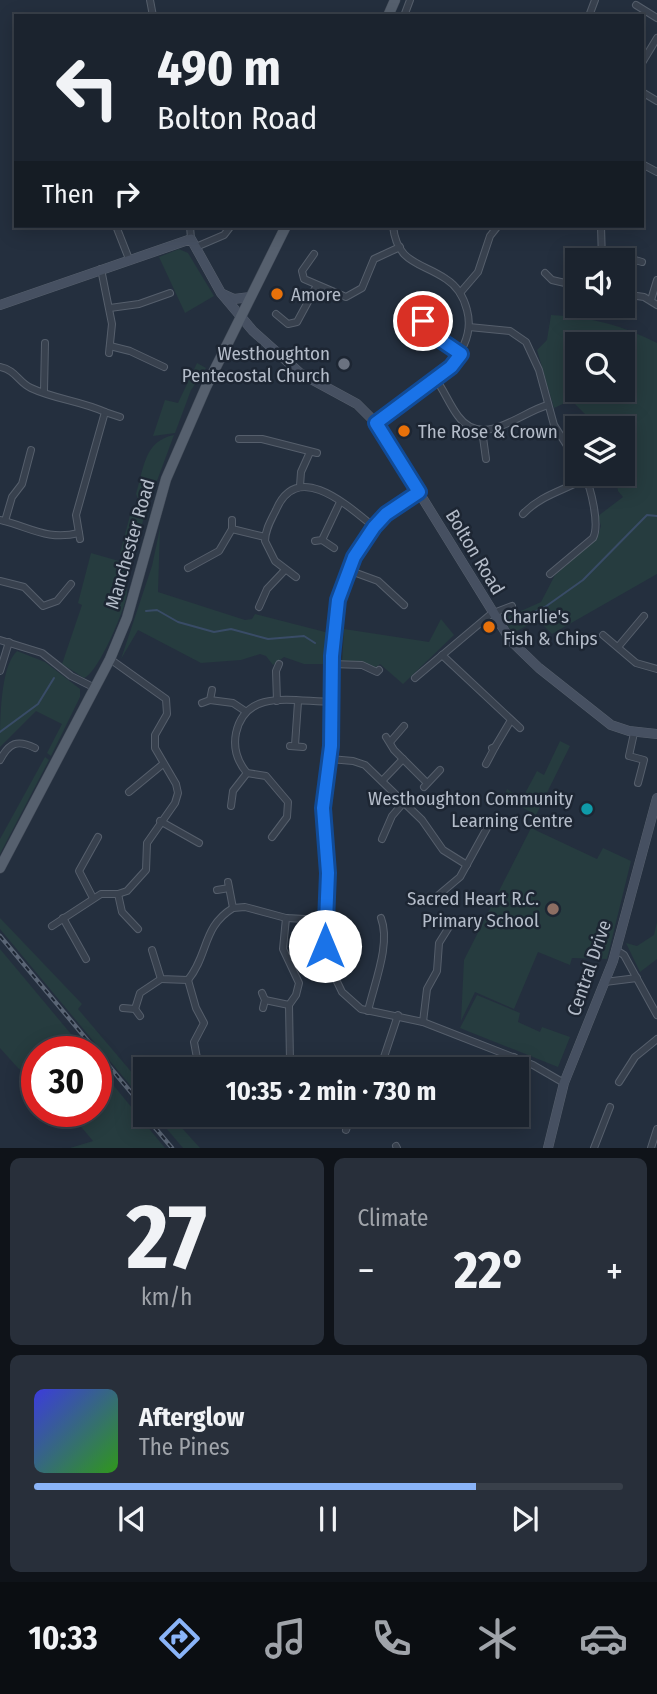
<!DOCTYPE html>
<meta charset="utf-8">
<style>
body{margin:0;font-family:"Fira Sans Condensed",sans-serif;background:#282f3a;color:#f1f3f6;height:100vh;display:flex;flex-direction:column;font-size:26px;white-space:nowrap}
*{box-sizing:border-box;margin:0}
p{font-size:23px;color:#a0a4aa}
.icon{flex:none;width:38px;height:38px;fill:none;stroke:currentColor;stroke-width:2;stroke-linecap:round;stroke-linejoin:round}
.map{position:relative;height:1148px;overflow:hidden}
.drawer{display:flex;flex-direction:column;gap:10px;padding:10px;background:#0f1319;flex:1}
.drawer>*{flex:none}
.banner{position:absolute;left:14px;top:14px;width:630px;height:214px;border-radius:0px;box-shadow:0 4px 18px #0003,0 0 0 2px #39404a;background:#1b232e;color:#f1f3f6;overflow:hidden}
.fabs{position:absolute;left:565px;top:248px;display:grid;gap:14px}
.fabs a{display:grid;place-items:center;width:70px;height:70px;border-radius:0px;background:#1b232e;box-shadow:0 4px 18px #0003,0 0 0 2px #39404a;font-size:35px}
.speed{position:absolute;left:21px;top:1036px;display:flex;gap:14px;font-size:35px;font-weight:700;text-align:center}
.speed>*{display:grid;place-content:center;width:91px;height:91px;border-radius:50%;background:#1b232e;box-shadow:0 4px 18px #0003,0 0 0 2px #39404a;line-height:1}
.speed .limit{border:10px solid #d22;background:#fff;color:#111}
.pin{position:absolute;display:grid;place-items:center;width:60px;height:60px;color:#fff;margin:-30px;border:4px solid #fff;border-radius:50%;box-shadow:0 2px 7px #0007}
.me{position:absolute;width:77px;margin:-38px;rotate:0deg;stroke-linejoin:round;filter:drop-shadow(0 0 5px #0008)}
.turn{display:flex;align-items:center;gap:24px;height:147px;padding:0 28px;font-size:32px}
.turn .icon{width:91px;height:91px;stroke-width:2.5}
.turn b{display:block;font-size:49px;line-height:60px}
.then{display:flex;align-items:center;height:66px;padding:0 28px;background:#0003;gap:14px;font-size:26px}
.big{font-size:52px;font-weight:700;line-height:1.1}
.drawer .tile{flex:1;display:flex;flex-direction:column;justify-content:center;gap:10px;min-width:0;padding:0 24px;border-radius:10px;background:#282f3a}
.drawer .dial{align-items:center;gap:0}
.dial b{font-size:91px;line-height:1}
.song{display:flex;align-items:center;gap:21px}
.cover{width:84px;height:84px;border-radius:10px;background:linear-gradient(135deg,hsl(240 70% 55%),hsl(110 70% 35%))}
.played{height:7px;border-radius:4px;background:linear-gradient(90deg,#8ab4f8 75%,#39404a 75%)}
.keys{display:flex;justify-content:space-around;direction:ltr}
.heat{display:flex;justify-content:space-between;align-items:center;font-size:38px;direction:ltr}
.drawer .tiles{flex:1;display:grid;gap:10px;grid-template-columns:1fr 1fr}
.tile:last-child{grid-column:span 2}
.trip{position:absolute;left:133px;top:1057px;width:396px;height:70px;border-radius:0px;background:#1b232e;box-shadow:0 4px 18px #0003,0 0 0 2px #39404a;font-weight:700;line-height:70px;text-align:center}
.tab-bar{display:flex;height:112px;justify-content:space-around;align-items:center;background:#0b0e12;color:#a0a4aa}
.tab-bar .icon{width:49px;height:49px}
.tab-bar .selected{color:#8ab4f8}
.tab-bar b{font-size:32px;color:#f1f3f6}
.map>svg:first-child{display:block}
</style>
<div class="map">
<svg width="657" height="1148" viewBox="0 0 657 1148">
<rect width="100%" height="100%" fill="#242f3e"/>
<!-- green -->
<g fill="#263c3f" fill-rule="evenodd">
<polygon points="179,249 188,253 214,296 185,313 159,257"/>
<path d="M 551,315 C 590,317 622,325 657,343 L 657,574 L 552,634 L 538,620 L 513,633 L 503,619 L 541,602 L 555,575 L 597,538 L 601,526 L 598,516 L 623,497 L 618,491 L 615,474 L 623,474 L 623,429 L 600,429 L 571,400 L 554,408 L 537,350 L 547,340 ZM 578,345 L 623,345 L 623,390 L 578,390 Z"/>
<polygon points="197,363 206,368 191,390 175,433 153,436 165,400 178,403"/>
<path d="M 174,435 L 148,505 L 140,503 L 136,494 C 144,468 144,441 174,435 Z"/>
<polygon points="137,505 147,507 128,573 120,553 132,508"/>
<polygon points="160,528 158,592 245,620 252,619 255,614 329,633 326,664 304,664 284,657 273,665 266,656 260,654 241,660 201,663 138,630 121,659 152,566"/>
<path d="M 91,553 L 119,561 C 125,570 128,582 127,594 C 125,609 98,674 84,678 L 62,664 L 82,605 L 78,603 Z"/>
<polygon points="441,619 454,635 403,684 380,664 375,668 360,661 342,663 344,629 429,642"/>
<path d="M 17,651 L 45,662 L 80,689 L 80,697 L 51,756 L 47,753 L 62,724 L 36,711 L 0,747 C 0,721 0,667 17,651 Z"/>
<polygon points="560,741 570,746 536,815 514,803 502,804 507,789 522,799 537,771 544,775"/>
<polygon points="45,757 49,760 0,854 0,839"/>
<polygon points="531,828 597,859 603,848 631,861 607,959 572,958 570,965 538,952 514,1009 475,992 461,1021 464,960"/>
<polygon points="0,918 82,1004 78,1009 145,1088 145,1103 0,929"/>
<polygon points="657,922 657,959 640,972 626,943 637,946 654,935"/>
<polygon points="0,949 86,1052 37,1052 37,1081 18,1068 0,1048"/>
<polygon points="477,995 520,1013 518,1022 540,1032 542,1027 570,1037 558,1067 460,1028"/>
<polygon points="96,1064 165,1148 70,1148 93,1141 68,1111 96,1111"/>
<polygon points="155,1115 170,1115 200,1148 183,1148"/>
</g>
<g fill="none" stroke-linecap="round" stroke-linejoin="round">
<!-- stream -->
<g stroke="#394c67" stroke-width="2">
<polyline points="146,611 157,610 178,622 214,632 231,629 268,639 304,636 315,643"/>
<polyline points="509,624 545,607 583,580 647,515 657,516"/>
<polyline points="0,732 38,704 54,678"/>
</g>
<!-- street casing -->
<g stroke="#565f6c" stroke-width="8">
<g id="street">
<polyline points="150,0 153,16"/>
<polyline points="636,5 657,18"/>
<polyline points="404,16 410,0"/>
<polyline points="589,16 595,0"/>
<polyline points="642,63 657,38"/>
<polyline points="642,92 657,101"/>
<polyline points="642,164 657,172"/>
<polyline points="116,226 129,259"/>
<polyline points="190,226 191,239"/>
<polyline points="601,226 602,261"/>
<polyline points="196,247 224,235 231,226"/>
<polyline points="314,254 302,271 304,279 346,297 362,288 374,259 400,247"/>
<polyline points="605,261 625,257 642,262"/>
<polyline points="101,269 112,324 109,353"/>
<polyline points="545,273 552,280 578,286"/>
<polyline points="460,293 478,272 490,236 498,226"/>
<polyline points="623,294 644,297 657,305"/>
<path d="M 429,298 C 414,326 439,341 461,353"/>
<polyline points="651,300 657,280"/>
<polyline points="110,308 139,304 170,293"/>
<polyline points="276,314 288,324 297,322 316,287"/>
<polyline points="469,327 510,331 526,342 539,370 554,425 578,463"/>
<polyline points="400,330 426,326"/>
<polyline points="110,346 130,351 164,367"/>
<path d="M 0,367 C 16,370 18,382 31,388 C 54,399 81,401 105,412 L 76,515 L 80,539"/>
<path d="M 435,378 C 444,390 449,404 458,416 C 483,450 520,412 548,405"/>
<polyline points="44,391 45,343"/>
<polyline points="105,412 120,417"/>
<path d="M 376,423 C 411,397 481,361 467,310 C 464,298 457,286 446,279 C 421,262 397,264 393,226"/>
<polyline points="482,430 486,459"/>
<polyline points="239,439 262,439 317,453"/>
<polyline points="300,486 301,472 310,452"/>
<polyline points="419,492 386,514 374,527 354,557 338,600 332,656 331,746 323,808 328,877 325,936 328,963 342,992 361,1009 423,1022 533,1065 564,1083"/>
<path d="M 523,514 C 541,495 563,491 586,478"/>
<path d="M 0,520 C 30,527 47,541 79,533"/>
<polyline points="232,520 232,529 265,537"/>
<polyline points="5,521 12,497 22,484 31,450"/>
<polyline points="322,540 334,548"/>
<polyline points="315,541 322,540 340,502"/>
<polyline points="188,568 219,551 232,529"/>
<polyline points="348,570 378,581 404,605"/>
<path d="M 550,574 L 593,538 C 600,525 591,488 584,474"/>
<path d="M 296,577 L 275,561 L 265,541 C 265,530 271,520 276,510 C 297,460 346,504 374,527"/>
<polyline points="0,581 24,587 43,606 57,601 71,584"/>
<polyline points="259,607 267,589 285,570"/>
<polyline points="603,635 636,663 657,669"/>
<polyline points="0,640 42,653 71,676 95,688"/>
<polyline points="618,647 644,616"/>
<polyline points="442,655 520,728"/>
<polyline points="332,664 362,665 377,672 379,670"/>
<polyline points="0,671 9,642"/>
<polyline points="415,678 491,614 512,606"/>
<polyline points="210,700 233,703 245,711"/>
<polyline points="277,701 276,671 279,664"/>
<polyline points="202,703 210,700 212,690"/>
<polyline points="634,733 629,756 644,760 638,783"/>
<polyline points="386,737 394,750 427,783"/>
<polyline points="391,741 404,726"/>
<polyline points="295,745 298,702"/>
<polyline points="290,746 303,747"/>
<polyline points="492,748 495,747 511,720"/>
<polyline points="330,759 353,761 365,765 422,820 443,850 467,865"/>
<path d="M 0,760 C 9,743 17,739 35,748"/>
<polyline points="486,764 495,747"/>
<polyline points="382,781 403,759"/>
<polyline points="424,787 440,770"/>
<polyline points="129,792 163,764"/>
<polyline points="231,806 233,791 247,773"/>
<polyline points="160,821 199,843"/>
<path d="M 272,837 L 287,817 L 288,802 L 266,776 L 247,773 C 237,761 233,748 236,733 C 246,687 296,702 332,702"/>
<polyline points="382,839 392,816 404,802"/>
<polyline points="228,882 233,908"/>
<polyline points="217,890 229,888"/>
<polyline points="118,894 122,912 138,929"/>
<polyline points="93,898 79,871 98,837"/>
<polyline points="435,898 460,877 487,828"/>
<polyline points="63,918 86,959"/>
<polyline points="52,926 101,894 118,894 127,891 146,870 147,843 175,803 178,793 176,784 155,748 155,735 167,714 166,699 110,659"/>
<path d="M 152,950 L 161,979 L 188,980 C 209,954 202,927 233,908 L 245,907 L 286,918 L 324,920"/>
<polyline points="616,950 624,955 657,1015"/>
<polyline points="188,980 196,1008 204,1023 194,1042 197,1058 194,1069"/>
<polyline points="605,982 637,978"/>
<polyline points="262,993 265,1000 263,1008"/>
<polyline points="265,1000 289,1005"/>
<polyline points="123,1008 135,1009 140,1016"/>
<polyline points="135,1009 140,993 161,979"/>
<path d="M 368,1011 C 374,984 391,944 381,918"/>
<polyline points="423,1022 427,989 437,971 439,943 454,919"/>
<polyline points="264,1067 264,1069"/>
<polyline points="284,1069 290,1061 289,1005 296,995 299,983 283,949 286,918"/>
<polyline points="380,1069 398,1015"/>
<polyline points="509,1069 514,1057"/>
<polyline points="619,1082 635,1057 657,1039"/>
<polyline points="485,1115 496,1117"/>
<polyline points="497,1115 513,1120 524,1119"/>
<polyline points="346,1130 351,1115"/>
<polyline points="396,1146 397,1148"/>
<polyline points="594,1148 610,1107"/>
<polyline points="651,1148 657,1129"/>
</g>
</g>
<!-- secondary casing -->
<g stroke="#565f6c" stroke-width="10">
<g id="secondary">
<polyline points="223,294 234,299 250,297"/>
<polyline points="0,305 191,239 221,293 253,331 300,373 357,404 376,423 511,641 539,668 611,725 629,731 657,734"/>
<polyline points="548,1148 564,1083 613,961 657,798"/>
</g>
</g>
<!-- primary casing -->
<g stroke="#414a57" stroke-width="11">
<g id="primary">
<polyline points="388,16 395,0"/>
<polyline points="0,868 110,659 127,618 166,479 206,387 286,226"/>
</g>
</g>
<!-- street -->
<use href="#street" stroke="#38414e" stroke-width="6"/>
<!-- secondary -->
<use href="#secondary" stroke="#465061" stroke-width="9"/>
<!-- primary -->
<use href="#primary" stroke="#56606e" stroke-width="10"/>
<!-- rail casing -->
<g stroke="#5a6575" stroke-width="4.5">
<g id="rail">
<polyline points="0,936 145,1109"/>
<polyline points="136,1105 172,1148"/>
</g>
</g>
<!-- rail -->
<use href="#rail" stroke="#1d2633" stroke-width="2" stroke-dasharray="5" stroke-linecap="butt"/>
</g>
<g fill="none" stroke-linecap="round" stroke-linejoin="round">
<!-- route casing -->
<g stroke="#114b97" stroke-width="18">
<polyline id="route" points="325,946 328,873 323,808 331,746 332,656 338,600 354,557 374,527 386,514 419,492 376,423 451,367 461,354 433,335 423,321"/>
</g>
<!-- route -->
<use href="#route" stroke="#1a73e8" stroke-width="12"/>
</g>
<!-- markers -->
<g fill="#e8710a" stroke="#1d2633" stroke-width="2.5">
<circle cx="277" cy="294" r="7"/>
<circle cx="404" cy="431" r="7"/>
<circle cx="489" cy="627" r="7"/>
</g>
<circle fill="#6b7280" stroke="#1d2633" stroke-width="2.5" cx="344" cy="364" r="7"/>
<circle fill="#0f9aa8" stroke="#1d2633" stroke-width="2.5" cx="587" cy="809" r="7"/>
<circle fill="#8d6e63" stroke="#1d2633" stroke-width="2.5" cx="553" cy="909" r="7"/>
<g text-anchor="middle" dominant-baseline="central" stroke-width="5" stroke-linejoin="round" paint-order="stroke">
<!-- poi labels -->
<g font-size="19" fill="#b4bcc9" stroke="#1d2633" text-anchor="start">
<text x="291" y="294">Amore</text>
<text x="330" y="353" text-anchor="end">Westhoughton<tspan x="330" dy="22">Pentecostal Church</tspan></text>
<text x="418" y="431">The Rose &amp; Crown</text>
<text x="503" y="616">Charlie's<tspan x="503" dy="22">Fish &amp; Chips</tspan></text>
<text x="573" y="798" text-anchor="end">Westhoughton Community<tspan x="573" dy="22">Learning Centre</tspan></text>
<text x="539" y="898" text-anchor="end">Sacred Heart R.C.<tspan x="539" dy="22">Primary School</tspan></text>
</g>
<!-- street labels -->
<g font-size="19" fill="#b4bcc9" stroke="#1d2633">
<text transform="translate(130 544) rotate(-74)">Manchester Road</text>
<text transform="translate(475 552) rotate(59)">Bolton Road</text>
<text transform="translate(589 968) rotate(-71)">Central Drive</text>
</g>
</g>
</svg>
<div class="fabs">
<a><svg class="icon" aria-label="sound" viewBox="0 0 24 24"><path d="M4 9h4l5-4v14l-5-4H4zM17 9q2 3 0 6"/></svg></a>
<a><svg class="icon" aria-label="search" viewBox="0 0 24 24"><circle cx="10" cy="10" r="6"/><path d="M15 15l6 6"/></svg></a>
<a><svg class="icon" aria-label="layers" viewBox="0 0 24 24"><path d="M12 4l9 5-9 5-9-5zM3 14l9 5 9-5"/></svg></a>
</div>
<div class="speed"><div class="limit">30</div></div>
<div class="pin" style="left:423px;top:321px;background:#d93025"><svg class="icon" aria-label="arrive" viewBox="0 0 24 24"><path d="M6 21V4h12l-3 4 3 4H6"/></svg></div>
<svg class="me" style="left:325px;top:946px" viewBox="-20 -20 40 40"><circle r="19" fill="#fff"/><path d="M0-13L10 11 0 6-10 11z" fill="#1a73e8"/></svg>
<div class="trip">10:35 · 2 min · 730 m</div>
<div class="banner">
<div class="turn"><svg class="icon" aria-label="left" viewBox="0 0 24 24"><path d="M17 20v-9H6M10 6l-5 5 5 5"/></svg><div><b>490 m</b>Bolton Road</div></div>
<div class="then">Then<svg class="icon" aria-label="right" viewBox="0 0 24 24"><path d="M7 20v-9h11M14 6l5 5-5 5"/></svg></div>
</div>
</div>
<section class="drawer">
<div class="tiles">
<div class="tile dial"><b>27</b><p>km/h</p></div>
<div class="tile"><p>Climate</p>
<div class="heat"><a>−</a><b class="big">22°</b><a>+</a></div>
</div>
<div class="tile">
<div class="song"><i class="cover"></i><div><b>Afterglow</b><p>The Pines</p></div></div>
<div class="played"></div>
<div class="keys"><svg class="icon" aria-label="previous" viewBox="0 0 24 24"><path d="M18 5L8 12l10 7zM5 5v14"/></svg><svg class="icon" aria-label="pause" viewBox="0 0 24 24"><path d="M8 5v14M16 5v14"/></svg><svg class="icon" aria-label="next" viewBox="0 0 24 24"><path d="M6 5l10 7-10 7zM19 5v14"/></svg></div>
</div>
</div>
</section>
<nav class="tab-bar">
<b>10:33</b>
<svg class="icon selected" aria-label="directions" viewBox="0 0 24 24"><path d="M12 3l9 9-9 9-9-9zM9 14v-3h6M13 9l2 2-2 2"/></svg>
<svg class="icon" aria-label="music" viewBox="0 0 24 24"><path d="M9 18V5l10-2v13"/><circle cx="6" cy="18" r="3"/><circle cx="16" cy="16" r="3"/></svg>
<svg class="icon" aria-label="phone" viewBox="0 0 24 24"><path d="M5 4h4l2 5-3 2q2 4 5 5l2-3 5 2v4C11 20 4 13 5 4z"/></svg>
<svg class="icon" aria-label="climate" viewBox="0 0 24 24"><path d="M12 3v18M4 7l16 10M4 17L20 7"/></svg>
<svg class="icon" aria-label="car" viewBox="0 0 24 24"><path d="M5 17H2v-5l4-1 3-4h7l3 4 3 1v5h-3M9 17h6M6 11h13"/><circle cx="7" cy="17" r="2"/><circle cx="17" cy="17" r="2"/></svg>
</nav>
